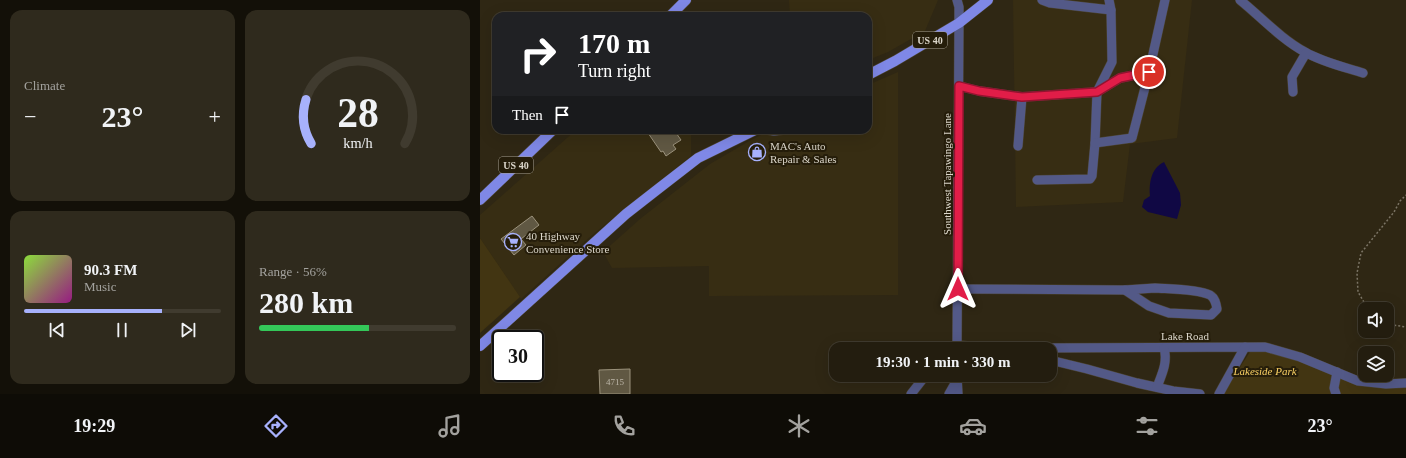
<!DOCTYPE html>
<meta charset="utf-8">
<style>
body{margin:0;font-family:"Times New Roman",serif;background:#2f2a1d;color:#f1f3f6;height:100vh;display:flex;flex-direction:column;font-size:15px;white-space:nowrap}
*{box-sizing:border-box;margin:0}
p{font-size:13px;color:#a3a29e}
.icon{flex:none;width:22px;height:22px;fill:none;stroke:currentColor;stroke-width:2;stroke-linecap:round;stroke-linejoin:round}
.map{position:relative;flex:1;overflow:hidden}
.side{display:flex;flex-direction:column;gap:10px;padding:10px;background:#131008;width:480px}
.side>*{flex:none}
.banner{position:absolute;left:12px;top:12px;width:380px;height:122px;border-radius:12px;box-shadow:0 4px 16px #0002,0 0 0 1px #403b2f;background:#202124;color:#fff;overflow:hidden}
.controls{position:absolute;left:878px;top:302px;display:grid;gap:8px}
.controls a{display:grid;place-items:center;width:36px;height:36px;border-radius:8px;background:#231d0f;box-shadow:0 4px 16px #0002,0 0 0 1px #403b2f;font-size:20px}
.speed{position:absolute;left:12px;top:330px;display:flex;gap:8px;font-size:20px;font-weight:700;text-align:center}
.speed>*{display:grid;place-content:center;width:52px;height:52px;border-radius:50%;background:#231d0f;box-shadow:0 4px 16px #0002,0 0 0 1px #403b2f;line-height:1}
.speed .limit{border:2px solid #111;border-radius:6px;background:#fff;color:#111}
.pin{position:absolute;display:grid;place-items:center;width:34px;height:34px;color:#fff;margin:-17px;border:2px solid #fff;border-radius:50%;box-shadow:0 1px 4px #0007}
.me{position:absolute;width:44px;margin:-22px;rotate:0deg;stroke-linejoin:round;filter:drop-shadow(0 0 3px #0008)}
.turn{display:flex;align-items:center;gap:14px;height:84px;padding:0 20px;font-size:18px}
.turn .icon{width:52px;height:52px;stroke-width:2.5}
.turn b{display:block;font-size:28px;line-height:34px}
.then{display:flex;align-items:center;height:38px;padding:0 20px;background:#0003;gap:8px;font-size:15px}
.big{font-size:30px;font-weight:600;line-height:1.1}
.side .tile{flex:1;display:flex;flex-direction:column;justify-content:center;gap:6px;min-width:0;padding:0 14px;border-radius:12px;background:#2f2a1d}
.side .dial{align-items:center;gap:0}
.dial svg{height:104px;overflow:visible;fill:none;stroke:#403b2f;stroke-width:7;stroke-linecap:round;text-anchor:middle}
.dial text{fill:#f1f3f6;stroke:none}
.song{display:flex;align-items:center;gap:12px}
.cover{width:48px;height:48px;border-radius:6px;background:linear-gradient(135deg,hsl(90 70% 55%),hsl(310 70% 35%))}
.played{height:4px;border-radius:2px;background:linear-gradient(90deg,#a7b1fc 70%,#403b2f 70%)}
.keys{display:flex;justify-content:space-around;direction:ltr}
.heat{display:flex;justify-content:space-between;align-items:center;font-size:22px;direction:ltr}
.charge{height:6px;border-radius:3px;background:linear-gradient(90deg,#34c759 56%,#403b2f 0)}
.side .tiles{flex:1;display:grid;gap:10px;grid-template-columns:repeat(2,1fr)}
.trip{position:absolute;left:349px;top:342px;width:228px;height:40px;border-radius:12px;background:#231d0f;box-shadow:0 4px 16px #0002,0 0 0 1px #403b2f;font-weight:600;line-height:40px;text-align:center}
.dock{display:flex;height:64px;justify-content:space-around;align-items:center;background:#0e0c06;color:#a3a29e}
.dock .icon{width:28px;height:28px}
.dock .current{color:#a7b1fc}
.dock b{font-size:18px;color:#f1f3f6}
main{display:flex;flex:1;min-height:0}
.map>svg:first-child{display:block}
</style>
<main>
<section class="side">
<div class="tiles">
<div class="tile"><p>Climate</p>
<div class="heat"><a>−</a><b class="big">23°</b><a>+</a></div>
</div>
<div class="tile dial"><svg viewBox="0 0 100 80">
<path d="M14 69A42 42 0 1 1 86 69"/>
<path d="M14 69A42 42 0 0 1 10 35" stroke="#a7b1fc"/>
<text x="50" y="56" font-size="32" font-weight="700">28</text>
<text x="50" y="72" font-size="11">km/h</text>
</svg></div>
<div class="tile">
<div class="song"><i class="cover"></i><div><b>90.3 FM</b><p>Music</p></div></div>
<div class="played"></div>
<div class="keys"><svg class="icon" aria-label="previous" viewBox="0 0 24 24"><path d="M18 5L8 12l10 7zM5 5v14"/></svg><svg class="icon" aria-label="pause" viewBox="0 0 24 24"><path d="M8 5v14M16 5v14"/></svg><svg class="icon" aria-label="next" viewBox="0 0 24 24"><path d="M6 5l10 7-10 7zM19 5v14"/></svg></div>
</div>
<div class="tile"><p>Range · 56%</p><b class="big">280 km</b><div class="charge"></div></div>
</div>
</section>
<div class="map">
<svg width="926" height="394" viewBox="0 0 926 394">
<rect width="100%" height="100%" fill="#2f2714"/>
<!-- built -->
<g fill="#372d13">
<polygon points="309,0 458,0 445,31 408,52 388,60 388,16 310,16"/>
<polygon points="533,0 712,0 697,138 650,144 643,202 536,207"/>
<polygon points="418,72 418,295 229,296 229,266 132,268 123,252 160,219 230,164 271,140 291,130 388,130 388,85"/>
<polygon points="96,130 211,130 211,156 111,236 41,299 0,238 0,215"/>
</g>
<!-- green -->
<g fill="#423512">
<polygon points="0,238 40,297 0,333"/>
<polygon points="773,347 785,347 878,381 926,380 926,394 743,394"/>
</g>
<!-- water -->
<path fill="#100844" d="M 684,162 L 700,193 L 701,205 L 697,219 L 668,212 L 662,207 L 664,200 L 670,196 C 669,183 671,168 684,162 Z"/>
<!-- building -->
<g fill="#605843" stroke="#9b927c">
<polygon points="166,130 194,130 201,140 193,145 196,149 186,156 183,151 181,152"/>
<polygon points="52,216 59,225 41,239 46,245 34,255 21,239"/>
<polygon points="150,369 150,394 120,394 119,370"/>
</g>
<g fill="none" stroke-linecap="round" stroke-linejoin="round">
<!-- minor casing -->
<g stroke="#4b4331" stroke-width="10">
<g id="minor">
<polyline points="477,0 479,7 479,23 477,349"/>
<polyline points="562,0 570,3 631,10 629,0"/>
<path d="M 760,0 C 781,17 801,39 825,52 C 842,62 864,67 883,73"/>
<polyline points="479,86 499,91 542,97 538,146"/>
<polyline points="617,92 640,78 669,72 685,0"/>
<polyline points="617,92 632,62 631,10"/>
<polyline points="813,92 812,77 826,53"/>
<polyline points="542,97 617,92 615,143 612,176 610,179 557,180"/>
<polyline points="288,130 294,131 303,130"/>
<polyline points="615,143 652,138 669,72"/>
<path d="M 675,288 C 689,289 717,289 730,295 C 735,298 736,303 737,309 L 731,315 L 689,313 L 669,306 L 645,290 Z"/>
<polyline points="478,289 645,290"/>
<polyline points="468,349 477,345 507,348 559,348 785,347 820,357 878,381 906,384 926,383"/>
<polyline points="570,360 607,369 657,383 693,391 720,394"/>
<polyline points="477,375 478,394"/>
<path d="M 677,387 C 682,374 688,362 684,348"/>
<polyline points="431,394 446,375"/>
<polyline points="469,394 477,380"/>
<polyline points="739,394 765,347"/>
<polyline points="856,394 854,388 857,372"/>
</g>
</g>
<!-- major casing -->
<g stroke="#4b4331" stroke-width="11">
<g id="major">
<polyline points="190,16 206,0"/>
<polyline points="388,75 415,61 479,23 508,0"/>
<polyline points="0,200 73,130"/>
<polyline points="0,346 146,214 178,189 218,158 275,130"/>
</g>
</g>
<!-- path -->
<g stroke="#7b7465" stroke-width="1.5" stroke-dasharray="2 2" stroke-linecap="butt">
<polyline points="888,309 878,292 877,273 881,253 914,212 920,201 926,195"/>
<polyline points="907,322 913,325 926,327"/>
</g>
<!-- minor -->
<use href="#minor" stroke="#535987" stroke-width="9"/>
<!-- major -->
<use href="#major" stroke="#7f88e6" stroke-width="10"/>
</g>
<g fill="none" stroke-linecap="round" stroke-linejoin="round">
<!-- route casing -->
<g stroke="#92132f" stroke-width="10">
<polyline id="route" points="478,289 479,86 499,91 542,97 617,92 640,78 669,72"/>
</g>
<!-- route -->
<use href="#route" stroke="#e11d48" stroke-width="7"/>
</g>
<!-- icons -->
<defs>
<g id="shop-ring" transform="scale(0.9)"><circle r="9.5" fill="#251d0a" stroke="#a7b1fc" stroke-width="1.5"/><path d="M-5-2.5h2.3a2.7 3.5 0 0 1 5.4 0H5L5.5 6h-11ZM-1.5-2.5h3a1.5 2.3 0 0 0-3 0Z" fill="#a7b1fc"/></g>
<g id="supermarket-ring" transform="scale(0.9)"><circle r="9.5" fill="#251d0a" stroke="#a7b1fc" stroke-width="1.5"/><path d="M-6-5.5h2.5l.6 2H6L4.5 2H-2.5L-4.4-4H-6ZM-1.5 3.2a1.3 1.3 0 1 0 .1 0ZM3 3.2a1.3 1.3 0 1 0 .1 0Z" fill="#a7b1fc"/></g>
</defs>
<g fill-rule="evenodd">
<use href="#shop-ring" x="277" y="152"/>
<use href="#supermarket-ring" x="33" y="242"/>
</g>
<g text-anchor="middle" dominant-baseline="central" stroke-width="4" stroke-linejoin="round" paint-order="stroke">
<!-- number labels -->
<g font-size="9" fill="#bcb6a8">
<text x="135" y="382">4715</text>
</g>
<!-- shield labels -->
<g fill="#251d0a" stroke="#a49e90" stroke-width="1">
<rect x="433" y="32" width="34" height="16" rx="3"/>
<rect x="19" y="157" width="34" height="16" rx="3"/>
</g>
<g font-size="10" font-weight="bold" fill="#dbd6ca">
<text x="450" y="40">US 40</text>
<text x="36" y="165">US 40</text>
</g>
<!-- poi labels -->
<g font-size="11" fill="#dbd6ca" stroke="#251d0a" text-anchor="start">
<text x="290" y="146">MAC's Auto<tspan x="290" dy="13">Repair &amp; Sales</tspan></text>
<text x="46" y="236">40 Highway<tspan x="46" dy="13">Convenience Store</tspan></text>
</g>
<!-- street labels -->
<g font-size="11" fill="#dbd6ca" stroke="#251d0a">
<text transform="translate(467 174) rotate(-90)">Southwest Tapawingo Lane</text>
<text x="705" y="336">Lake Road</text>
</g>
<!-- park labels -->
<g font-size="11" font-style="italic" fill="#fad164" stroke="#251d0a">
<text x="785" y="371">Lakeside Park</text>
</g>
</g>
</svg>
<div class="controls">
<a><svg class="icon" aria-label="sound" viewBox="0 0 24 24"><path d="M4 9h4l5-4v14l-5-4H4zM17 9q2 3 0 6"/></svg></a>
<a><svg class="icon" aria-label="layers" viewBox="0 0 24 24"><path d="M12 4l9 5-9 5-9-5zM3 14l9 5 9-5"/></svg></a>
</div>
<div class="speed"><div class="limit">30</div></div>
<div class="pin" style="left:669px;top:72px;background:#d93025"><svg class="icon" aria-label="arrive" viewBox="0 0 24 24"><path d="M6 21V4h12l-3 4 3 4H6"/></svg></div>
<svg class="me" style="left:478px;top:289px" viewBox="-20 -20 40 40"><path d="M0-17L14 15 0 8-14 15z" fill="#e11d48" stroke="#fff" stroke-width="4"/></svg>
<div class="trip">19:30 · 1 min · 330 m</div>
<div class="banner">
<div class="turn"><svg class="icon" aria-label="right" viewBox="0 0 24 24"><path d="M7 20v-9h11M14 6l5 5-5 5"/></svg><div><b>170 m</b>Turn right</div></div>
<div class="then">Then<svg class="icon" aria-label="arrive" viewBox="0 0 24 24"><path d="M6 21V4h12l-3 4 3 4H6"/></svg></div>
</div>
</div>
</main>
<nav class="dock">
<b>19:29</b>
<svg class="icon current" aria-label="directions" viewBox="0 0 24 24"><path d="M12 3l9 9-9 9-9-9zM9 14v-3h6M13 9l2 2-2 2"/></svg>
<svg class="icon" aria-label="music" viewBox="0 0 24 24"><path d="M9 18V5l10-2v13"/><circle cx="6" cy="18" r="3"/><circle cx="16" cy="16" r="3"/></svg>
<svg class="icon" aria-label="phone" viewBox="0 0 24 24"><path d="M5 4h4l2 5-3 2q2 4 5 5l2-3 5 2v4C11 20 4 13 5 4z"/></svg>
<svg class="icon" aria-label="climate" viewBox="0 0 24 24"><path d="M12 3v18M4 7l16 10M4 17L20 7"/></svg>
<svg class="icon" aria-label="car" viewBox="0 0 24 24"><path d="M5 17H2v-5l4-1 3-4h7l3 4 3 1v5h-3M9 17h6M6 11h13"/><circle cx="7" cy="17" r="2"/><circle cx="17" cy="17" r="2"/></svg>
<svg class="icon" aria-label="filters" viewBox="0 0 24 24"><path d="M4 7h16M4 17h16"/><circle cx="9" cy="7" r="2"/><circle cx="15" cy="17" r="2"/></svg>
<b>23°</b>
</nav>
